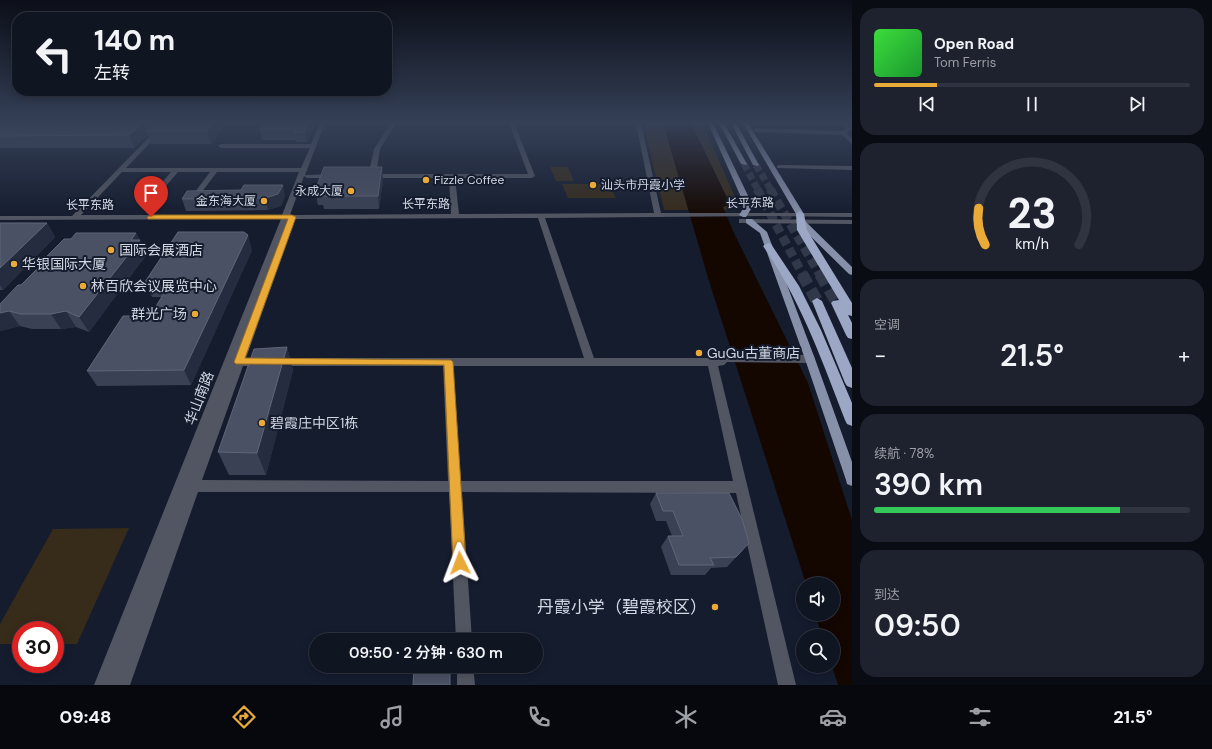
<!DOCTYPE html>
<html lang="zh">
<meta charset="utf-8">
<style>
body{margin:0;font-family:"DM Sans","Noto Sans SC",sans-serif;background:#1e222f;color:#f1f3f6;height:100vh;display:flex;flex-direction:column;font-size:15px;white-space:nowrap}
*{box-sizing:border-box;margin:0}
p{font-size:13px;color:#9c9fa5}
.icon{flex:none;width:22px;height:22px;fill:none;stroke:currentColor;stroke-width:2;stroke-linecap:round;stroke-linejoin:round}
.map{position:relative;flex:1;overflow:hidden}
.drawer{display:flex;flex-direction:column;gap:8px;padding:8px;background:#090c13;width:360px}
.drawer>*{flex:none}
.guide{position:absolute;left:12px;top:12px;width:380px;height:84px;border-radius:16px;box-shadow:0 2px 10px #0003,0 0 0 1px #303440;background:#101522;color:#f1f3f6;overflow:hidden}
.tools{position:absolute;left:796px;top:577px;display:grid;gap:8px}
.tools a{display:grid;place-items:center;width:44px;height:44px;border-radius:50%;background:#101522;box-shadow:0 2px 10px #0003,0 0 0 1px #303440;font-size:20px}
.speed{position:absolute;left:12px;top:621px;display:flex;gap:8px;font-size:20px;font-weight:700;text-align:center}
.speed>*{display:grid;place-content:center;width:52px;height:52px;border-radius:50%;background:#101522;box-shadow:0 2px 10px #0003,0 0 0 1px #303440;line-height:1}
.speed .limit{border:6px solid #d22;background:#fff;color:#111}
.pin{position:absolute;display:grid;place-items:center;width:34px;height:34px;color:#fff;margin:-41px -17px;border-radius:50% 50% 50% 0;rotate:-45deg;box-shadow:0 0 4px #0007}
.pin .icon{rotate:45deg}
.me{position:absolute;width:44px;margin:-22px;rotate:357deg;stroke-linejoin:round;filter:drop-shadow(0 0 3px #0008)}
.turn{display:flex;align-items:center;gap:14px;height:84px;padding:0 16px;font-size:18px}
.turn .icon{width:52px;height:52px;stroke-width:2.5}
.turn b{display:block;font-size:28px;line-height:34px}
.big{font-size:30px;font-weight:600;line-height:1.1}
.drawer .widget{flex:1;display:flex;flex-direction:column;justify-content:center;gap:6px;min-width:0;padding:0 14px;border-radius:16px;background:#1e222f}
.drawer .dial{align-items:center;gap:0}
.dial svg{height:104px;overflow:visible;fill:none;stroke:#303440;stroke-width:7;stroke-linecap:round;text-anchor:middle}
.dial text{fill:#f1f3f6;stroke:none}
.song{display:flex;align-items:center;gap:12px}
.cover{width:48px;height:48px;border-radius:6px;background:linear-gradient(135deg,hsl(120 70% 55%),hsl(130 70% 35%))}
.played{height:4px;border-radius:2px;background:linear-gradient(90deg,#eaaa38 20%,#303440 20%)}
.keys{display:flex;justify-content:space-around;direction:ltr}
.heat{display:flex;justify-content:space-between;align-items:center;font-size:22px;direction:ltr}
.charge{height:6px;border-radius:3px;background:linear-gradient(90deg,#34c759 78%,#303440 0)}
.trip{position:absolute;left:309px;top:633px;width:234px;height:40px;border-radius:20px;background:#101522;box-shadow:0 2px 10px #0003,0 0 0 1px #303440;font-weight:600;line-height:40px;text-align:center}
.tab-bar{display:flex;height:64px;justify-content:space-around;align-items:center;background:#06080e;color:#9c9fa5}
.tab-bar .icon{width:28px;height:28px}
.tab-bar .on{color:#eaaa38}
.tab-bar b{font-size:18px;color:#f1f3f6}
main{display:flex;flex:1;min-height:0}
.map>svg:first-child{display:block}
</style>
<main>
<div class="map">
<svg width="852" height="685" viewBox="0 0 852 685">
<rect width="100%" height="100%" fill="#151c2e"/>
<!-- green -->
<g fill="#372b19">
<polygon points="643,123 663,123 689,210 664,210"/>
<polygon points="691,123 702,123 736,199 737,207 724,210 723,207 729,202"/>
<polygon points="550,167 568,167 574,181 556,181"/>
<polygon points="562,184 608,184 616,198 568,198"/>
<polygon points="129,528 77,644 55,644 55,630 21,630 21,644 0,644 0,624 53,529"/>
</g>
<!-- water -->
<polygon fill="#140700" points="663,123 691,123 729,202 729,205 723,207 733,231 808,383 852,520 852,685 838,685 832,666 833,636 822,636 815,614 833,614 833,584 806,584 709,281"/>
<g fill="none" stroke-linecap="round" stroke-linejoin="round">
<!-- highway-tunnel-far2 -->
<g stroke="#313849" stroke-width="7" stroke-dasharray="7 3.5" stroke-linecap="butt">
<polyline points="744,164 758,190"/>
<polyline points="756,165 771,190"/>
</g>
<!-- highway-tunnel-far1 -->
<g stroke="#313849" stroke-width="9" stroke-dasharray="9 4.5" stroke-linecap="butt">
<polyline points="757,189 803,275"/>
<polyline points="770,189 820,275"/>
</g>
<!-- highway-tunnel -->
<g stroke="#313849" stroke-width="12" stroke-dasharray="12 6" stroke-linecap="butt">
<polyline points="802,274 817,301"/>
<polyline points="820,274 837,303"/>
</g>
<!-- minor -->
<g fill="#525662" fill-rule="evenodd">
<path d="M 163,123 L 169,123 L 126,168 L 301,168 L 310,148 L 221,148 L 218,146 L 221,144 L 311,144 L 320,123 L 325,123 L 305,175 L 335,174 L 338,176 L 335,178 L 307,178 L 304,176 L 290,215 L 451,214 L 449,178 L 371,178 L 368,176 L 374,149 L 391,123 L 396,123 L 380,149 L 376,174 L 528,174 L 509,123 L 514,123 L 535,176 L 532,178 L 455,178 L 459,214 L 654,213 L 636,123 L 641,123 L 661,213 L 852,213 L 852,217 L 772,216 L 545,218 L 594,358 L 718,358 L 725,354 L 810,355 L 814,356 L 815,359 L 814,362 L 810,363 L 727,362 L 724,365 L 718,366 L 796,685 L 778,685 L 736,493 L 462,492 L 472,640 L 456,640 L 449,492 L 198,492 L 130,685 L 112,685 L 228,376 L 112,685 L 94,685 L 281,219 L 0,220 L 0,216 L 72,216 ZM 122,172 L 171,172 L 147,200 L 151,202 L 153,201 L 178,172 L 210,172 L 189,200 L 193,202 L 195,201 L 217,172 L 299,172 L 282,215 L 81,215 ZM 538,218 L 584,358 L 246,358 L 295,219 ZM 243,366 L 443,366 L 448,481 L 202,480 ZM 453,366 L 708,366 L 733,481 L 461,481 Z"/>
<polygon points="840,123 846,123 852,128 847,133 852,139 852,144 842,135 756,132 753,130 756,128 843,131 846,128"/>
<polygon points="779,165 852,166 852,170 777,168 777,166"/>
<polygon points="739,219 852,220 852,224 742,223 739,223"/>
<polygon points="457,666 473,666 475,685 457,685"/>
</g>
<!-- major -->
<g fill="#8690a9" fill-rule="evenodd">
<polygon points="708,123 713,123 753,206 746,217 743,217 739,215 745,206"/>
<polygon points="719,123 724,123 747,164 746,165 741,164"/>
<polygon points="731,123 736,123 759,165 758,166 753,165"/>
<polygon points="743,123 748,123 804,214 803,216 800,216 796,214"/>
<polygon points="746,219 752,219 767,232 815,359 852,462 852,486 847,484 846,480 805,359 760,233 746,223"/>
<polygon points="798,220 804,220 852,267 852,275 849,274 798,224"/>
</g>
<!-- highway -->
<g fill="#9ba7c5" fill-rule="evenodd">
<polygon points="800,211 804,214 807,230 852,303 852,316 848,315 852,323 852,339 848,338 846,335 831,303 833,301 839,300 797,230 796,214"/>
<path d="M 768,243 L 771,244 L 799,286 L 821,330 L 852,403 L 852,426 L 847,424 L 845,420 C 822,360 800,299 763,246 Z"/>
<polygon points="817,298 822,301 852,368 852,388 847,386 845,383 812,301"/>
</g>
</g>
<!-- wall -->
<g fill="#3a4155">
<polygon points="0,123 227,123 211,144 151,144 148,135 134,148 0,148"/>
<polygon points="264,123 315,123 307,142 296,142 295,140 262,140 260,129"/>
<polygon points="383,180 379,209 324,209 323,205 318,205 315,191"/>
<polygon points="241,190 285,196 281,206 268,210 186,211 182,199"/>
<polygon points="0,223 47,223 55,237 3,290 0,290"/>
<polygon points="136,233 147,254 89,332 76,327 61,329 32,329 20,326 0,331 21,285 48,257 47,256 71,239"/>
<polygon points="252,250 191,385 97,386 87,371 150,316 162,297 152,297 145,282"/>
<polygon points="287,347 293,370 266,475 229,475 218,452"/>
<polygon points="656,493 749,543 727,567 711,568 705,575 671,575 661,547 668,536 672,536 666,521 656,521 650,504"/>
</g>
<!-- shaded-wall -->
<g fill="#252c3f">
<polygon points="144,123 162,123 146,131 148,135 134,148 129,135"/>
<polygon points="214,123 227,123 211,144 207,131"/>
<polygon points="309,123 315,123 307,142 305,132"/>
<polygon points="382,167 383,180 379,209 378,196"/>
<polygon points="283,185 285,196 281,206 268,210 265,198"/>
<polygon points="47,223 55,237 3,290 0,285 0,268"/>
<polygon points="136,233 140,241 140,240 147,254 89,332 79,317 131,240"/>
<polygon points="248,235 252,250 191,385 184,370"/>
<polygon points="9,311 20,326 0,331 0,313"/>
<polygon points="66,311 76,327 61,329 51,314"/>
<polygon points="287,347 293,370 266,475 257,453"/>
</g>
<!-- building -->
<g fill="#4b5164" stroke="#606678">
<polygon points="0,123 144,123 129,135 0,136"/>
<polygon points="155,123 214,123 207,131 146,131"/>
<polygon points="264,123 309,123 305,132 294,132 295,129 260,129"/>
<polygon points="324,167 382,167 378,196 322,196 323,191 315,191"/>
<polygon points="244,185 283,185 278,194 265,198 182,199 187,191 241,190"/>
<polygon points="0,223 47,223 0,268"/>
<polygon points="178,232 244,232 248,235 184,370 87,371 123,316 150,316 171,282 145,282"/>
<polygon points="76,233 136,233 131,240 140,240 79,317 66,311 51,314 21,314 9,311 0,313 0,304 18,285 21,285 50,256 47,256 64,239 71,239"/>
<polygon points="287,347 257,453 218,452 254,349"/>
<polygon points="656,493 729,493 742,519 749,543 736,557 710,558 714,565 679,565 668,536 683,536 673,511 663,511"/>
<polygon points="427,634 438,634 448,640 419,640"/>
<polygon points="414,666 450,666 450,685 413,685"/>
</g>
<!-- sky -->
<linearGradient id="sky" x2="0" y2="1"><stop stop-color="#0c0f19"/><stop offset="0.56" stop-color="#354057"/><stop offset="1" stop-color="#354057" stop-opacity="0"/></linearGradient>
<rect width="852" height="219" fill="url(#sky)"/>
<!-- route -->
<polygon fill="#eaaa38" stroke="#986e24" points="151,215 292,215 296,217 245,358 451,360 453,362 466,563 464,568 460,570 455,568 453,563 444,365 236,364 234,362 288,219 148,219 147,217"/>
<!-- markers -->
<g fill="#eaaa38" stroke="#151c2e" stroke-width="1.5">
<circle cx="426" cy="180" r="4"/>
<circle cx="593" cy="185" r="4"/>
<circle cx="351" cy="191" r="4"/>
<circle cx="264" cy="201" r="4"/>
<circle cx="111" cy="250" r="4"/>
<circle cx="14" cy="264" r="4"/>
<circle cx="83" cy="286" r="4"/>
<circle cx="195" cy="314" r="4"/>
<circle cx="699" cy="353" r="4"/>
<circle cx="262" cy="423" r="4"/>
<circle cx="715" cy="607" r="4"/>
</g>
<g text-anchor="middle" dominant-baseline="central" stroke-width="4" stroke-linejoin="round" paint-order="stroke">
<!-- far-poi labels -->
<g font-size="12" fill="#d1d7e3" stroke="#151c2e" text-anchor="start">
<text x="434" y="180">Fizzle Coffee</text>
<text x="601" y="185">汕头市丹霞小学</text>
<text x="343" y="191" text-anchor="end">永成大厦</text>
<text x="256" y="201" text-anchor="end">金东海大厦</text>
</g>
<!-- far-street labels -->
<g font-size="12" fill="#d1d7e3" stroke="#151c2e">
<text transform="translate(750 203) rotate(-1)">长平东路</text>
<text x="426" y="204">长平东路</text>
<text x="90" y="205">长平东路</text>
</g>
<!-- poi labels -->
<g font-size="14" fill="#d1d7e3" stroke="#151c2e" text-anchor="start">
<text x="119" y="250">国际会展酒店</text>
<text x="22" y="264">华银国际大厦</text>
<text x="91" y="286">林百欣会议展览中心</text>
<text x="187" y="314" text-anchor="end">群光广场</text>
<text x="707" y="353">GuGu古董商店</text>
<text x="270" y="423">碧霞庄中区1栋</text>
</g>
<!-- street labels -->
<g font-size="14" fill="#d1d7e3" stroke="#151c2e">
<text transform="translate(199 398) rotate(-69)">华山南路</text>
</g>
<!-- near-poi labels -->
<g font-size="17" fill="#d1d7e3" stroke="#151c2e" text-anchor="end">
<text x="707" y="607">丹霞小学（碧霞校区）</text>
</g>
</g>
</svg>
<div class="tools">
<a><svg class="icon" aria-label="sound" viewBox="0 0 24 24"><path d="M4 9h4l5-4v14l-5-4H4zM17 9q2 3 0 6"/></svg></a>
<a><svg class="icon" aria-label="search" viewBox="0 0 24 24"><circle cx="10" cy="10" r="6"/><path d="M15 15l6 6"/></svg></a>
</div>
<div class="speed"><div class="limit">30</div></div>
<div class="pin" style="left:151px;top:217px;background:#d93025"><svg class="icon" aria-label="arrive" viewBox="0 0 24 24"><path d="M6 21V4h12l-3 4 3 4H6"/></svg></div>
<svg class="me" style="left:460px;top:563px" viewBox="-20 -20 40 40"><path d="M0-17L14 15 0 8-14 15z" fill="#eaaa38" stroke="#fff" stroke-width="4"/></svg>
<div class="trip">09:50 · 2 分钟 · 630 m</div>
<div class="guide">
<div class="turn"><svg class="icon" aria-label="left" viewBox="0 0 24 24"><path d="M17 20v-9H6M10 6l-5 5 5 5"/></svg><div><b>140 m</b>左转</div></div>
</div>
</div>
<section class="drawer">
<div class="widget">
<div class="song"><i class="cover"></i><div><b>Open Road</b><p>Tom Ferris</p></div></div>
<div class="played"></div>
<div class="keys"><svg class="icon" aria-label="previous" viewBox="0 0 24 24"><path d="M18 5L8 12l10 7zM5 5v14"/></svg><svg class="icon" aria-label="pause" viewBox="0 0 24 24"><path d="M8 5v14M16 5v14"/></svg><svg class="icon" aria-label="next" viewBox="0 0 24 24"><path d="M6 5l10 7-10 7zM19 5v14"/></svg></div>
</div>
<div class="widget dial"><svg viewBox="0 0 100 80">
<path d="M14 69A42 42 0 1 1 86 69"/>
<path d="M14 69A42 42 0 0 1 9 41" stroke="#eaaa38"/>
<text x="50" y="56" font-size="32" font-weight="700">23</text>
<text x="50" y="72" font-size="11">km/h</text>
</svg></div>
<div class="widget"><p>空调</p>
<div class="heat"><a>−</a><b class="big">21.5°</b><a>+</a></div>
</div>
<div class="widget"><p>续航 · 78%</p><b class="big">390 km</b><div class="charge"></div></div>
<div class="widget"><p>到达</p><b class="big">09:50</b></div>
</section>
</main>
<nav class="tab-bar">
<b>09:48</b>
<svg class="icon on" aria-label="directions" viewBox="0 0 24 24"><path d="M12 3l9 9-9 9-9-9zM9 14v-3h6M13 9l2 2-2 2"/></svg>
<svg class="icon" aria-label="music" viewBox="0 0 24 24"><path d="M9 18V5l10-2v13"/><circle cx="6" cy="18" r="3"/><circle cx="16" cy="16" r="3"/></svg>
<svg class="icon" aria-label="phone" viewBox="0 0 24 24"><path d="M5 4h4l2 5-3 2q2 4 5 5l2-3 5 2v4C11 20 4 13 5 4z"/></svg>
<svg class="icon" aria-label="climate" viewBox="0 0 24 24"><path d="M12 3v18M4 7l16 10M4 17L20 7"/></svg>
<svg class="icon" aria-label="car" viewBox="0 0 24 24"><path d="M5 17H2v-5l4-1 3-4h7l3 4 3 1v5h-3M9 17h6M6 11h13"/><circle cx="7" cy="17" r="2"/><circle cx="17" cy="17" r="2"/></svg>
<svg class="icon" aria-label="filters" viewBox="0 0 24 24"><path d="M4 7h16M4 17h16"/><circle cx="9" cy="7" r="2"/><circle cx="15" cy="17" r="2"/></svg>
<b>21.5°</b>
</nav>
